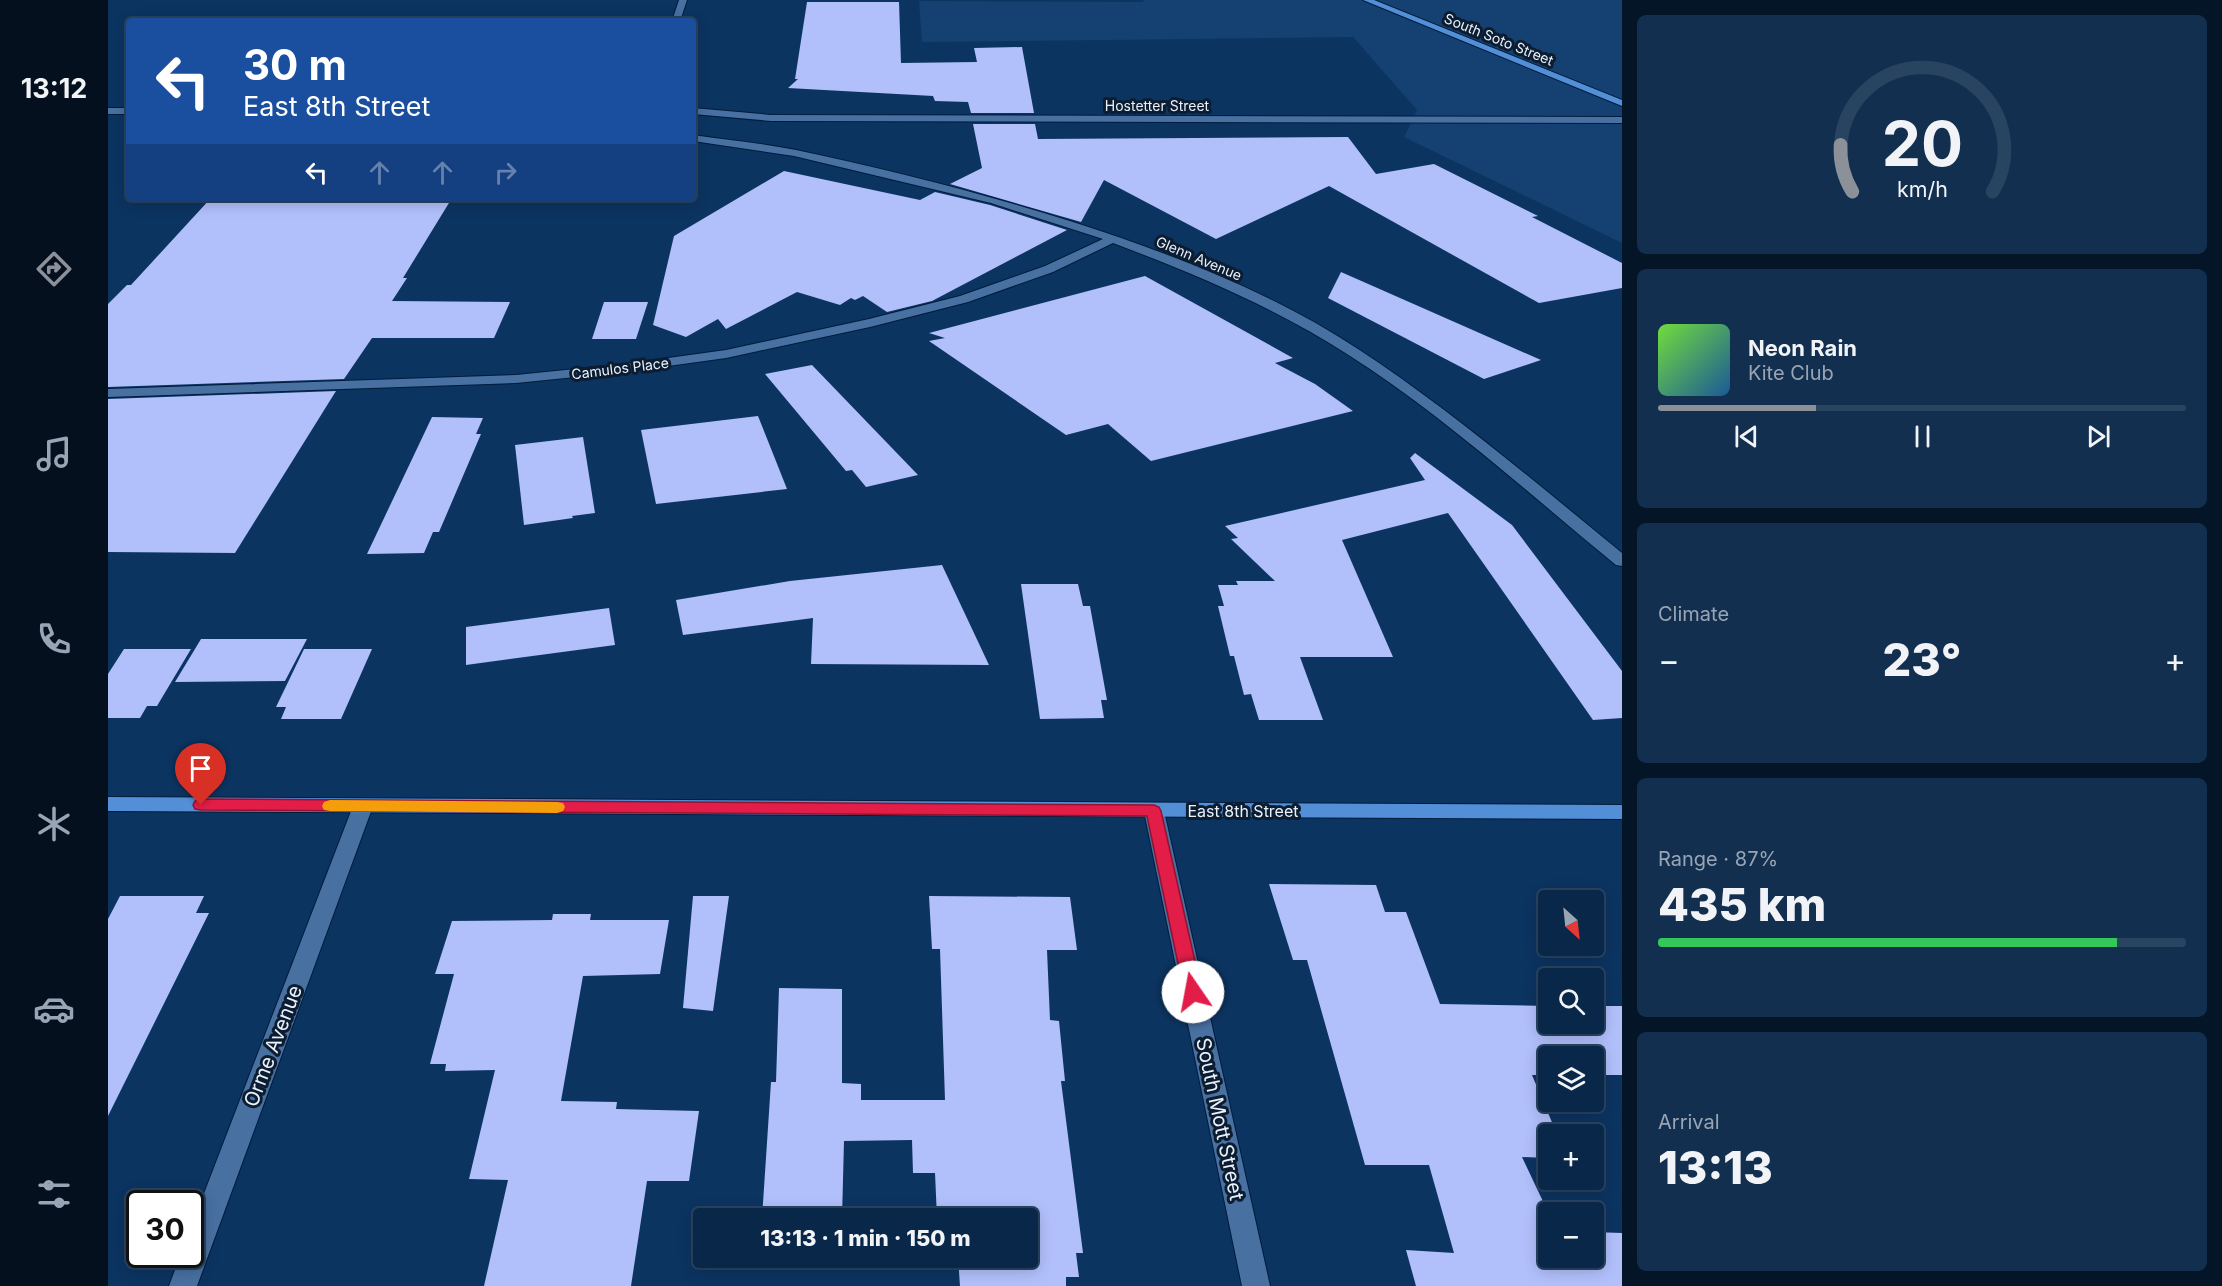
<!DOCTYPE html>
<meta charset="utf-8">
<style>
body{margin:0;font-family:Inter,sans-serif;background:#122f50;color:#f1f3f6;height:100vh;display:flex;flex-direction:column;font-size:22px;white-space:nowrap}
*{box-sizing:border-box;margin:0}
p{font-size:20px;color:#99a5b4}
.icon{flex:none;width:33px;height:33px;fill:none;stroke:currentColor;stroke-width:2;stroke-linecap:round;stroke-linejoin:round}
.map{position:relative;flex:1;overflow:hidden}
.side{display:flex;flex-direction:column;gap:15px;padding:15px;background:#051528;width:600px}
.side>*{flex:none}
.top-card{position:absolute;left:18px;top:18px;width:570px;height:183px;border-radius:6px;box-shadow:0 3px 15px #0003,0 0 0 2px #294461;background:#1a4fa0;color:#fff;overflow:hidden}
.needle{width:39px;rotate:153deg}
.buttons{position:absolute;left:1430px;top:890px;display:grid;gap:12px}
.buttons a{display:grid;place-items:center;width:66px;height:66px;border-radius:6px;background:#092749;box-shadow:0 3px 15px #0003,0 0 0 2px #294461;font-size:30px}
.speed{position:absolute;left:18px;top:1190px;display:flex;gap:12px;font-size:30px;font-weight:700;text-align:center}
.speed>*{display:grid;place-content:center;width:78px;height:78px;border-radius:50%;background:#092749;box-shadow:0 3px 15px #0003,0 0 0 2px #294461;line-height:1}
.speed .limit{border:3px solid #111;border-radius:9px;background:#fff;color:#111}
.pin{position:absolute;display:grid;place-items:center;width:51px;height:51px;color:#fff;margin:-62px -26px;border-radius:50% 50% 50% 0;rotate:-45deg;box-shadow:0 0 6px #0007}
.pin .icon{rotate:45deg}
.me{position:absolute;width:66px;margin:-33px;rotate:348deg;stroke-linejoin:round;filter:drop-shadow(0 0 4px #0008)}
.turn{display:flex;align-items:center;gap:21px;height:126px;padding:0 18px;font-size:27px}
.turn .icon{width:78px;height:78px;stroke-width:2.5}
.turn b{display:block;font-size:42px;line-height:51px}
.lanes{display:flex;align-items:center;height:57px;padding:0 18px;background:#0003;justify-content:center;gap:30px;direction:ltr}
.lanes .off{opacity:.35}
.big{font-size:45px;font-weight:800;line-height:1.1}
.side .tile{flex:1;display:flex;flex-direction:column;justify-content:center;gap:9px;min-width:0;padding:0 21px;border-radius:9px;background:#122f50}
.side .dial{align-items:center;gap:0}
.dial svg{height:156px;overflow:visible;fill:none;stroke:#294461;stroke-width:7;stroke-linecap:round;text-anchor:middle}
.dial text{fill:#f1f3f6;stroke:none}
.song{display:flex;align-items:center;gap:18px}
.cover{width:72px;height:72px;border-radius:9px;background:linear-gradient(135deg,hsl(100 70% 55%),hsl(210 70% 35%))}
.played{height:6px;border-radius:3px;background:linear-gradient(90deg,#8c9099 30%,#294461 30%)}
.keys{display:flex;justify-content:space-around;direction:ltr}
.heat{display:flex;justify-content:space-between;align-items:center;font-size:33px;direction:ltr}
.charge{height:9px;border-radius:4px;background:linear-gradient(90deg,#34c759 87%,#294461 0)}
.trip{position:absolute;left:585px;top:1208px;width:345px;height:60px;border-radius:6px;background:#092749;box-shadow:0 3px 15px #0003,0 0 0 2px #294461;font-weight:800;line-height:60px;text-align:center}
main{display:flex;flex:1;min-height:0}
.tab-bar{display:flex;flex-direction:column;width:108px;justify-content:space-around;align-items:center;background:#04101d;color:#99a5b4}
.tab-bar .icon{width:42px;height:42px}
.tab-bar .current{color:#8c9099}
.tab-bar b{font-size:27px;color:#f1f3f6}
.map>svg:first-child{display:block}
</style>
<main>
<nav class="tab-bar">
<b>13:12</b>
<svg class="icon current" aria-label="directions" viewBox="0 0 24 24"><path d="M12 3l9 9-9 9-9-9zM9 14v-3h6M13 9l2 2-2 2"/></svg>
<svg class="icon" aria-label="music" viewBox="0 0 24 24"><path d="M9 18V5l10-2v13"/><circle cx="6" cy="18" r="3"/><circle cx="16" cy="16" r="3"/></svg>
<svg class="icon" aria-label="phone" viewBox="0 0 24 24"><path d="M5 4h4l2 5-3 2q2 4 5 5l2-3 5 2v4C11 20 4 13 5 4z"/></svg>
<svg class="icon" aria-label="climate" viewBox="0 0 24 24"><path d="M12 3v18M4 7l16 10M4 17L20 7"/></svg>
<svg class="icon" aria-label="car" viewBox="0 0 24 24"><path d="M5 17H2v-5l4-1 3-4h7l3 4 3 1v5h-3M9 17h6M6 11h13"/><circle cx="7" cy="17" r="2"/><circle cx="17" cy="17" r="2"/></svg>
<svg class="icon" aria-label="filters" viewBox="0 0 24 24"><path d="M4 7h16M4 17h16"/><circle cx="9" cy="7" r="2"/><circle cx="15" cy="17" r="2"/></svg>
</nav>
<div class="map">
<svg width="1514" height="1286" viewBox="0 0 1514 1286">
<rect width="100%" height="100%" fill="#0c3461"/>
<!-- built -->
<polygon fill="#144172" points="1035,0 1514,0 1514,243 1296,137 1309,110 1245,37 814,42 811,1 1036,2"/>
<!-- building -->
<g fill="#b1bffb">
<polygon points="699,2 791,2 793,63 869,62 866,48 914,47 926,113 863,113 860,102 827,101 825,96 680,88 690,79 687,79"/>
<polygon points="865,124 927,124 930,139 1240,137 1268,174 1326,164 1430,216 1424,217 1514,263 1514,288 1431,303 1221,186 1108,239 996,180 973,222 842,184 874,168"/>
<polygon points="676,171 812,200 827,192 882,205 959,230 824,301 779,312 755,296 747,300 743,298 732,305 689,292 618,329 610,319 578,337 545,325 566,236"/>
<polygon points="103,198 344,198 295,278 299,278 284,301 402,302 386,338 264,338 236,379 0,387 0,304 19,285 23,285"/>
<polygon points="1233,272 1433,360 1376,379 1220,298"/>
<polygon points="1037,276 1185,358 1167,363 1207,384 1245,411 1043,461 1000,424 958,435 821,341 837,338 821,333"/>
<polygon points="496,302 540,302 528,339 484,339"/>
<polygon points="704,365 810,475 758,487 744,470 738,471 657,374"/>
<polygon points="228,391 127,553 0,552 0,399"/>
<polygon points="650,416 679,489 548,504 533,430"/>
<polygon points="324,417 375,418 368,434 373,434 331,532 325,532 316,553 259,554"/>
<polygon points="475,437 487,513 464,516 465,518 416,525 407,445"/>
<polygon points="1307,453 1404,525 1514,671 1514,718 1485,720 1340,513 1234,540 1285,657 1192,657 1215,720 1151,720 1143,694 1136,695 1126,656 1122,656 1110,606 1116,606 1110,585 1130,585 1128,581 1167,581 1123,539 1130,538 1117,526 1317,480 1302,458"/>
<polygon points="834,565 881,665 703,664 705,618 575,635 568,600 682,581"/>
<polygon points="913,584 970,584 975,606 982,606 999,700 993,700 996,718 932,719"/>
<polygon points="501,608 507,645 358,665 358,627"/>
<polygon points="93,639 199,639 177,681 67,682"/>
<polygon points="16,649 83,649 49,706 39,706 32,718 0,718 0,674"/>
<polygon points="196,649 264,649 233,719 173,719 178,707 168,707"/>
<polygon points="1161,884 1268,885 1277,912 1298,912 1332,1004 1440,1006 1440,1023 1485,1023 1485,1006 1514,1006 1514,1075 1485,1075 1485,1056 1440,1056 1440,1075 1424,1075 1449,1134 1440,1134 1440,1158 1414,1157 1440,1212 1440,1257 1485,1257 1485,1232 1514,1233 1514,1286 1308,1286 1298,1250 1346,1253 1321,1165 1257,1165 1199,960 1185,960"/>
<polygon points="12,896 96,896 88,913 101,913 0,1116 0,919"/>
<polygon points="585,896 621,896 605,1011 575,1008"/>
<polygon points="821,896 962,897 969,950 939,950 942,1020 951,1021 957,1081 953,1081 975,1253 968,1253 971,1277 958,1277 958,1286 852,1286 850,1257 920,1257 920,1218 829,1218 827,1173 805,1173 804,1140 736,1141 734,1218 654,1218 663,1082 668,1082 671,988 734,989 734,1083 753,1084 753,1100 837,1100 832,949 824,949"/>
<polygon points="445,914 483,914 482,920 561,920 552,974 475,976 453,1101 509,1102 508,1109 591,1111 581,1181 539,1181 523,1286 376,1286 400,1180 361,1179 387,1070 337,1071 338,1064 322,1064 346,974 327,974 344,921 444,920"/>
</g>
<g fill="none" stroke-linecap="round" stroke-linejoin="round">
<!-- minor casing -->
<g stroke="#001b3c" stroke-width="2">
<g id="minor">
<polygon points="571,0 579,0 572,21 564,21"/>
<rect x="0" y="108" width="21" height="6"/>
<polygon points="585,108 663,115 1514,117 1514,123 663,121 585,114"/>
<path d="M 585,135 C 619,140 654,143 688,150 C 781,170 874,193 965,222 C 1064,254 1163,292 1250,349 C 1343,410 1428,483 1514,553 L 1514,566 L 1508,565 C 1420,493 1335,415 1239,354 C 1166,307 1087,274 1005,243 L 945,272 L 860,302 L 762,327 L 618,358 L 517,372 L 408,383 L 0,397 L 0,389 L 408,375 L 517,364 L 618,350 L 761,319 L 852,296 L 937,266 L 995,239 L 883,203 L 686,156 L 585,141 Z"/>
<polygon points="255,799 262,801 265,806 89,1286 61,1286 73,1254 82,1254 82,1230 245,806 248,801"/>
<polygon points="1046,804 1053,806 1056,811 1162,1286 1134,1286 1036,811 1039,806"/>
</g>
</g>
<!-- major casing -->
<g stroke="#001b3c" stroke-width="2">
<g id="major">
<polygon points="1255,0 1266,0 1514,100 1514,106"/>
<polygon points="0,797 1514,805 1514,819 0,811"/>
</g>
</g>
<!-- minor -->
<use href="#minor" fill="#4870a1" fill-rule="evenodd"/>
<!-- major -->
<use href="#major" fill="#528fd7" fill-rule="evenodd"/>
</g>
<!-- route -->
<polygon fill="#e11d48" stroke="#92132f" stroke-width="1.5" points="93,799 1046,805 1051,807 1053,811 1094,992 1091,997 1085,999 1078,997 1076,992 1039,816 93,810 87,809 85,805 87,801"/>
<!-- slow -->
<polygon fill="#f59e0b" points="222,800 449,802 455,803 457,807 455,811 449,813 222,811 216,810 214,806 216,802"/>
<g text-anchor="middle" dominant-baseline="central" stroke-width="6" stroke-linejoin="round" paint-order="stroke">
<!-- far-street labels -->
<g font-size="14" fill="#e8f1fc" stroke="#0c1d31">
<text transform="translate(1391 39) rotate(22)">South Soto Street</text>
<text x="1049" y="105">Hostetter Street</text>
<text transform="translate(1091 258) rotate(23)">Glenn Avenue</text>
<text transform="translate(512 368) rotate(-7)">Camulos Place</text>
</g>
<!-- street labels -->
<g font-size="16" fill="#e8f1fc" stroke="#0c1d31">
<text x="1135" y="811">East 8th Street</text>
</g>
<!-- near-street labels -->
<g font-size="20" fill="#e8f1fc" stroke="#0c1d31">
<text transform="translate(165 1046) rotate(-69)">Orme Avenue</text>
<text transform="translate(1112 1119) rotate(78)">South Mott Street</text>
</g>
</g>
</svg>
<div class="buttons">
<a><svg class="needle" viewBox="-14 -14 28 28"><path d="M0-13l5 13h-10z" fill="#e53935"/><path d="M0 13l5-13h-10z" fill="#99a5b4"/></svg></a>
<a><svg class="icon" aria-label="search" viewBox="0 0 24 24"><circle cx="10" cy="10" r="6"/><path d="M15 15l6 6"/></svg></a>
<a><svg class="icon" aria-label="layers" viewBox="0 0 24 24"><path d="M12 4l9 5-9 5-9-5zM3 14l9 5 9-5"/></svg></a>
<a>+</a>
<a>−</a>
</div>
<div class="speed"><div class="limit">30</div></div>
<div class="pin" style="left:93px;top:805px;background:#d93025"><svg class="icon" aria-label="arrive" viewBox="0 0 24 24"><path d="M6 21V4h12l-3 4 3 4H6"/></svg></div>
<svg class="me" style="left:1085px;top:992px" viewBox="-20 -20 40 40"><circle r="19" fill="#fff"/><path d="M0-13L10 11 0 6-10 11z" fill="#e11d48"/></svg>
<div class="trip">13:13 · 1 min · 150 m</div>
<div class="top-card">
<div class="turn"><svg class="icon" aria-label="left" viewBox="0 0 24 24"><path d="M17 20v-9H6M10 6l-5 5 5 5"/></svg><div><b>30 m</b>East 8th Street</div></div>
<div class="lanes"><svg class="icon" aria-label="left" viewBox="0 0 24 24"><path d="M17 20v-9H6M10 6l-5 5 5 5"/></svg><svg class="icon off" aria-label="ahead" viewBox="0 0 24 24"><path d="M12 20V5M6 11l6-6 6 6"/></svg><svg class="icon off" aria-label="ahead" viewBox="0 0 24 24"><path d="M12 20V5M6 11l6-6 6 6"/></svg><svg class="icon off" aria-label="right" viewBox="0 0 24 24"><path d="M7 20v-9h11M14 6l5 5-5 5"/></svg></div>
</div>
</div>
<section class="side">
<div class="tile dial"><svg viewBox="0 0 100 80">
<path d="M14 69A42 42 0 1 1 86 69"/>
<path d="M14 69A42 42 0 0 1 8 45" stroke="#8c9099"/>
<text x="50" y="56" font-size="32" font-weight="700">20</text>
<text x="50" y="72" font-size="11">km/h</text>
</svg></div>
<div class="tile">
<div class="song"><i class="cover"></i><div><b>Neon Rain</b><p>Kite Club</p></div></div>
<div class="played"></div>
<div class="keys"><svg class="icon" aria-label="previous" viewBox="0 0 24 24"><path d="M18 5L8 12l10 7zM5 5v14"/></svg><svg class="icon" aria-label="pause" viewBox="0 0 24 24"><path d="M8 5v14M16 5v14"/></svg><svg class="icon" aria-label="next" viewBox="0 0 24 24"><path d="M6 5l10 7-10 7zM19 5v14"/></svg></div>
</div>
<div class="tile"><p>Climate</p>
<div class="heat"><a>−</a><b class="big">23°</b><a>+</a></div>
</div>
<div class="tile"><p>Range · 87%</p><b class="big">435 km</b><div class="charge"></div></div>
<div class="tile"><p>Arrival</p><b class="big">13:13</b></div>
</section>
</main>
